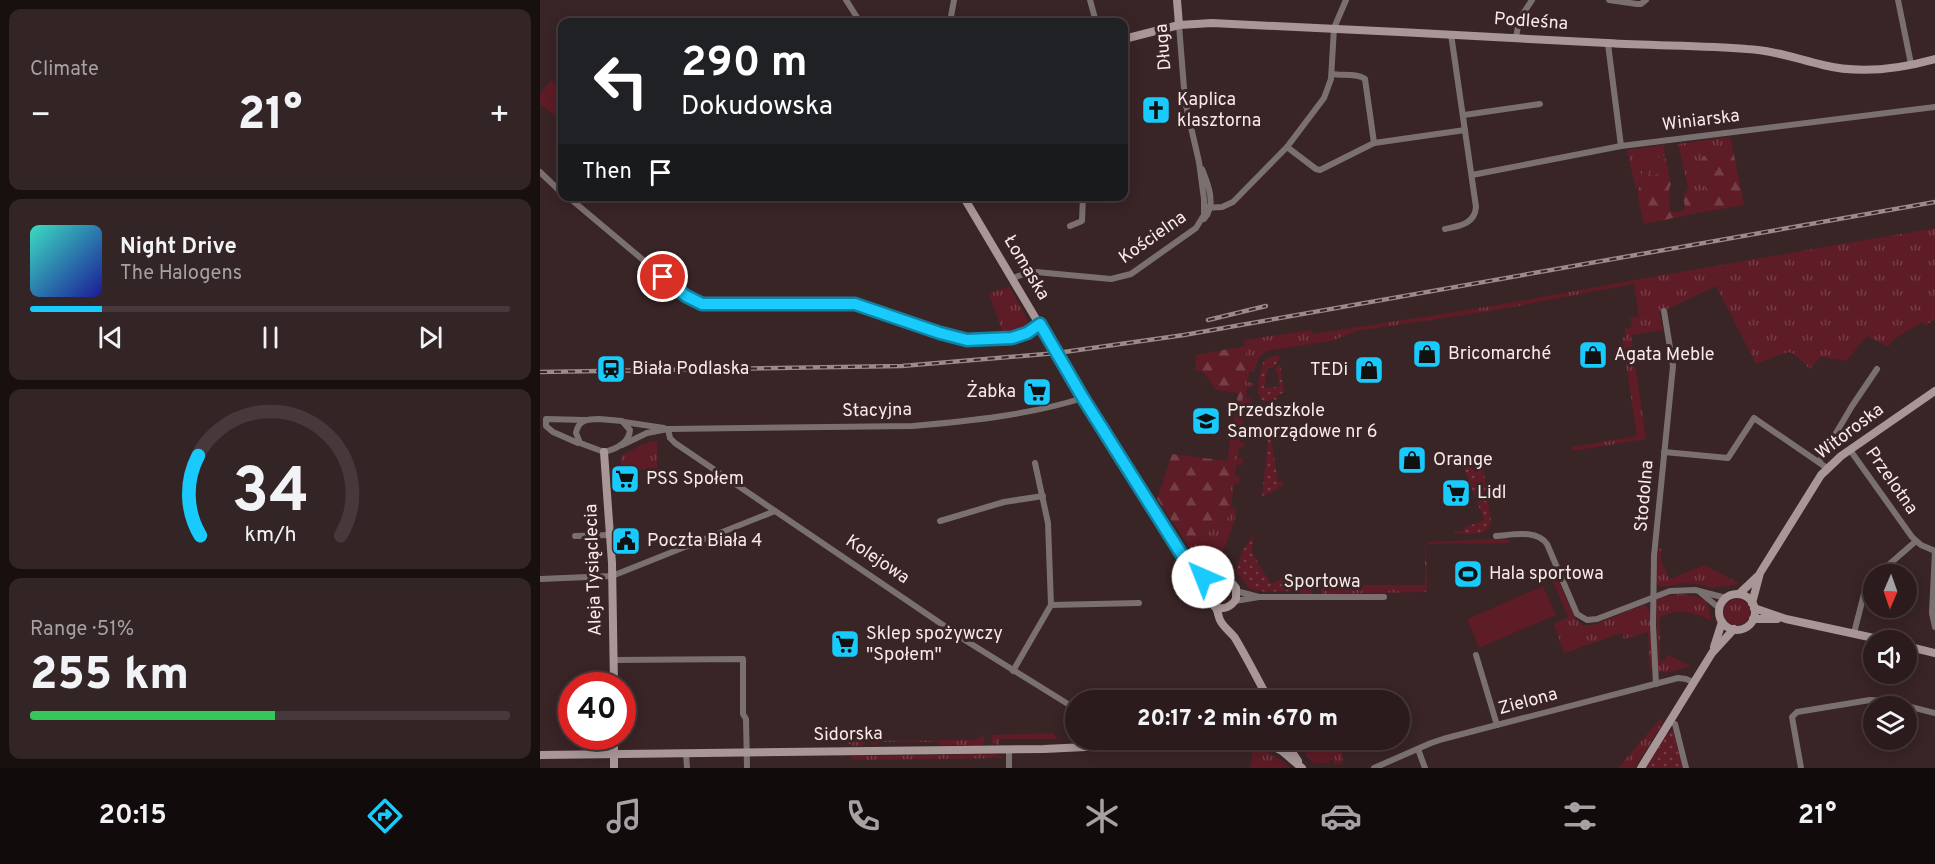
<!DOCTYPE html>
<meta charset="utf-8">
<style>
body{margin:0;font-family:Overpass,sans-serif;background:#332425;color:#f1f3f6;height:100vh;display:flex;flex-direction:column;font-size:22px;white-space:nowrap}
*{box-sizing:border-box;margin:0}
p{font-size:20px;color:#a6a1a3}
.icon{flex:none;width:33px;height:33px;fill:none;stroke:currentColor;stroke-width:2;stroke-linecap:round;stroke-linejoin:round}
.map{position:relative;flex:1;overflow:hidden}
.details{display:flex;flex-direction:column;gap:9px;padding:9px;background:#180f0f;width:540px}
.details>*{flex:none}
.banner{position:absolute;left:18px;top:18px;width:570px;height:183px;border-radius:12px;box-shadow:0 3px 15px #0003,0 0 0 2px #47393b;background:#202124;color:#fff;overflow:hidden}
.needle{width:39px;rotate:182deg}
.fabs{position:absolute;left:1323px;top:564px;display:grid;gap:12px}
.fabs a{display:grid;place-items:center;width:54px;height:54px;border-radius:50%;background:#2b1b1c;box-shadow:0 3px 15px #0003,0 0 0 2px #47393b;font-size:30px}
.speed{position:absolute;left:18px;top:672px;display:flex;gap:12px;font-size:30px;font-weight:700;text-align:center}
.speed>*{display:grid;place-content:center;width:78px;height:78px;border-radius:50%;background:#2b1b1c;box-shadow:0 3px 15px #0003,0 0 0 2px #47393b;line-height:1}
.speed .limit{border:9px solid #d22;background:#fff;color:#111}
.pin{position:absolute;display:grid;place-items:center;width:51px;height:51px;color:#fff;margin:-26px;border:3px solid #fff;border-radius:50%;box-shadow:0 2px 6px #0007}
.me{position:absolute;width:66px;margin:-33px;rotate:316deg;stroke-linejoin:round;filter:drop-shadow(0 0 4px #0008)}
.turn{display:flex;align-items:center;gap:21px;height:126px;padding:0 24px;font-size:27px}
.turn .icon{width:78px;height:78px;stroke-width:2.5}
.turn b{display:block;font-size:42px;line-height:51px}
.then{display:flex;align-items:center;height:57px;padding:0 24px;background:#0003;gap:12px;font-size:22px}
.big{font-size:45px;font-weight:800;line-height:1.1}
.details .widget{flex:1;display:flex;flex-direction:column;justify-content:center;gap:9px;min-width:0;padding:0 21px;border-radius:12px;background:#332425}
.details .dial{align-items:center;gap:0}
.dial svg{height:156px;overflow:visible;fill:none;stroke:#47393b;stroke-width:7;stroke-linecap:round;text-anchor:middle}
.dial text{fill:#f1f3f6;stroke:none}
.song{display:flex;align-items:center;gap:18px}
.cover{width:72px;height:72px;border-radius:9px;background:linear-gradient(135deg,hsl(170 70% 55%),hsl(240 70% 35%))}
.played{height:6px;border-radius:3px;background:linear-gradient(90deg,#19cafc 15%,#47393b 15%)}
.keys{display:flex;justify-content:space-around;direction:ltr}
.heat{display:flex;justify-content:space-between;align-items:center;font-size:33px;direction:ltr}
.charge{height:9px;border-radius:4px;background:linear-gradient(90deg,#34c759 51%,#47393b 0)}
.trip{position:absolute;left:525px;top:690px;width:345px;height:60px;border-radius:30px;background:#2b1b1c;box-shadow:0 3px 15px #0003,0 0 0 2px #47393b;font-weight:800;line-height:60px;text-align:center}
.tabs{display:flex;height:96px;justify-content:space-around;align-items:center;background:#110b0b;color:#a6a1a3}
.tabs .icon{width:42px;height:42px}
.tabs .current{color:#19cafc}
.tabs b{font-size:27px;color:#f1f3f6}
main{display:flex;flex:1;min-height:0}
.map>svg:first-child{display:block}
</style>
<main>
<section class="details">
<div class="widget"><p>Climate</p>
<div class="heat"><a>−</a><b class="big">21°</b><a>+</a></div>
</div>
<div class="widget">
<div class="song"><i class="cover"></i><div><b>Night Drive</b><p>The Halogens</p></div></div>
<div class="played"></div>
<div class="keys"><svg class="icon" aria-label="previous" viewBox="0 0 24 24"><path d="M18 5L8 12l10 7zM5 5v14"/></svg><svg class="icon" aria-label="pause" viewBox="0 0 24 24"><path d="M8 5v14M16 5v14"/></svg><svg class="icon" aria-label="next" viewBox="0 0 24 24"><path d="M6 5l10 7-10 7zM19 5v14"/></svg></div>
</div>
<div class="widget dial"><svg viewBox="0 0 100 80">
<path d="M14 69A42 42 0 1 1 86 69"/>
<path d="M14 69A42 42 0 0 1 13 28" stroke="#19cafc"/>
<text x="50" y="56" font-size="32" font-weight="700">34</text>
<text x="50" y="72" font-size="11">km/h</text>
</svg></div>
<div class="widget"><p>Range · 51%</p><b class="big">255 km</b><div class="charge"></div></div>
</section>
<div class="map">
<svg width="1395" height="768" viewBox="0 0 1395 768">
<defs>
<pattern id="grass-tufts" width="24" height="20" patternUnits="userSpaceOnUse" patternTransform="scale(1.5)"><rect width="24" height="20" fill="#5d1c26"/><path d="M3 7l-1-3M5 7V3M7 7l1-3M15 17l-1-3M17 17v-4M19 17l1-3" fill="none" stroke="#753d46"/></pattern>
<pattern id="forest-firs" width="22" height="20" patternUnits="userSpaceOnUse" patternTransform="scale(1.5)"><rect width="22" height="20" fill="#5d1c26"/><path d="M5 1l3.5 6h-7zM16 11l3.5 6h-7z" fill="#753d46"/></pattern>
<pattern id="park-dots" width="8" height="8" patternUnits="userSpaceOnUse" patternTransform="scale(1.5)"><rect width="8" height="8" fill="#5d1c26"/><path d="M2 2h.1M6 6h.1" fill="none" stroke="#753d46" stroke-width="1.8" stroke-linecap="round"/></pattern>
</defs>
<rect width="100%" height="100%" fill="#392426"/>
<!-- grass -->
<g fill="url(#grass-tufts)">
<path d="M 1191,137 L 1191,140 C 1178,151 1178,156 1178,172 L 1168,155 L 1160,163 L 1170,211 L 1158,213 L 1152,195 L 1146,192 L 1148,187 L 1138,144 Z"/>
<polygon points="1124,145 1125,155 1121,155 1119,173 1113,176 1102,169 1102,179 1096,190 1087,150"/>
<polygon points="1395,228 1395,319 1385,326 1382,322 1353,340 1348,347 1327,336 1306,361 1280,357 1270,369 1254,354 1248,352 1216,364 1176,286 1130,308 1119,311 1123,330 1091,335 1106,439 1032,451 1032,447 1097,436 1082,338 1086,337 1085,328 1092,327 1090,318 1099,316 1094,284 951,311 817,331 791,341 727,351 719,357 714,372 709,372 708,382 713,383 712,388 707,387 706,397 711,398 710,403 705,403 704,412 709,413 708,418 703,418 702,425 707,426 706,432 701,432 700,442 705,443 704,448 699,447 698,457 703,458 702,465 697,465 695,475 700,476 699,484 694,483 691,508 696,509 695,519 678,565 661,565 648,545 687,520 707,364 704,340 771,330 773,334 952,306 1111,277"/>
<polygon points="469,286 488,321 481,329 463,333 449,294"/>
<polygon points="117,441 117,469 81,470 81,456 105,443"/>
<polygon points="954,539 969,539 969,543 886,544 887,592 782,594 782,585 772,585 771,594 759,595 755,578 786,577 789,585 885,585 885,549 888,542"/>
<polygon points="1122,548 1121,560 1129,579 1165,565 1200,584 1173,588 1162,585 1147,583 1121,587 1116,582 1118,549"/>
<polygon points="1010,575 1013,575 1017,582 1019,582 1035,618 1042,625 1053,625 1101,606 1106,605 1110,612 1112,670 1110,671 1108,632 1084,639 1082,633 1024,653 1014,624 1028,617"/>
<path d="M 1139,594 L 1155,596 L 1167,601 L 1172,621 C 1153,612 1140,608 1120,617 L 1120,661 L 1123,661 L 1128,655 L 1151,666 L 1126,673 L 1118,671 L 1116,604 L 1119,598 Z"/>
<circle cx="1197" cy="612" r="13"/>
<polygon points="1120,719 1123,723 1096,766 1094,768 1078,768"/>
<path d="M 513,733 L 518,739 L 459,739 L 459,745 C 453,744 451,740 451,735 Z"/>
<polygon points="444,735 444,742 442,745 401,745 397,742 340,742 335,746 331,742 325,742 323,746 311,746 311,744 308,744 309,741 435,740"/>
<polygon points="752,740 801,740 803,764 794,765 794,761 790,760 789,763 773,763 756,742"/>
<path d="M 713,750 C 727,750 740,757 750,768 L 710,768 Z"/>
<polygon points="455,754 464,758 313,760 311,758 311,756"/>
</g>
<!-- forest -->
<g fill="url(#forest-firs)">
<path d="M 1191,140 L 1204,205 L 1170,211 L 1160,163 L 1162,157 L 1168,155 L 1178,172 C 1178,155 1178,151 1191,140 Z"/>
<path d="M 1121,155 L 1125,155 L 1131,184 L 1129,189 L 1130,210 L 1133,212 L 1144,210 L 1145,208 L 1143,195 L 1146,192 L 1152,195 L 1158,213 L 1104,224 C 1100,205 1095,197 1101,179 C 1104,173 1101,170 1105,165 L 1108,168 L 1109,174 L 1113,176 L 1119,173 L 1117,159 Z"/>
<polygon points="705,346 707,364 687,520 648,545 617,499 632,454 687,461 698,393 676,390 664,373 655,370 656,355"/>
</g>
<!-- park -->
<g fill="url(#park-dots)">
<path d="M 739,355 L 739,361 L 733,368 L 728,368 L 724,388 L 739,387 L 738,374 L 734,370 L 740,364 L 744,393 L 739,394 L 736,400 C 731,400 725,403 721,399 C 714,393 721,365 725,359 Z"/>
<polygon points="732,430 735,432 736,435 731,437 738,482 743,481 744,484 733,492 722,496 729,432"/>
<path d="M 942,459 L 951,521 C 949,538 928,533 914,534 L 915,532 L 924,530 L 924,528 L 944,520 L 923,465 L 925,464 L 925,461 Z"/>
<polygon points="713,535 712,553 731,584 742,578 749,578 751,591 726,592 710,589 696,571 702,552"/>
<polygon points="1133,730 1143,768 1106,768 1127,734"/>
</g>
<!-- pitch -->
<g fill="#5d1c26">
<polygon points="11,80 22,88 22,121 0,104 0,94"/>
<polygon points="1003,586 1016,615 939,648 927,619"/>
</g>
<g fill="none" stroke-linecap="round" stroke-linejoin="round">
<!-- street -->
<g stroke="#7b7070" stroke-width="6">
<polyline points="306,0 320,22"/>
<polyline points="550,0 556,22"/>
<polyline points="1069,0 1097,4 1101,4 1106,0"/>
<polyline points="1358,0 1371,64"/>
<polyline points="410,22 414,0"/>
<polyline points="976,38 979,20 992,0"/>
<polyline points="1068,44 1081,146"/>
<path d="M 792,74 C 802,76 817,73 825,79 L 834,143"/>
<polyline points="924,115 1000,104"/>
<polyline points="747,147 776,169 780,170 834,143 925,130"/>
<polyline points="584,159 585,159"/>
<path d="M 662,169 C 668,184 677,205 664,219"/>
<polyline points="0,172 22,193"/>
<polyline points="932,175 1081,146 1395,107"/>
<polyline points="27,196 146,296 162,304 315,305 400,333 427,340 473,337 487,333 500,324"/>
<polyline points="664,208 682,207 693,202 747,147 784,98 791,79 794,28 806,0"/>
<polyline points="530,226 542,221 543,196"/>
<path d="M 905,229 C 919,226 935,224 936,207 L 911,34"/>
<polyline points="473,278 484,274 496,272 571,279 591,274 656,228 664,215 664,199 659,162 645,101 639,25"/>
<path d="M 59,419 L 82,421 L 90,430 C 89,443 76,449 64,452 L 40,443 L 36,433 C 38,420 48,419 59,419 Z"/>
<polyline points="84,422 124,428"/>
<polyline points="128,429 130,438 135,443 428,642 536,709"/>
<polyline points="38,443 13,432 6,426 6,419 45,420"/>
<path d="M 82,445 L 107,433 L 128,429 L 373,426 C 430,421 489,415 543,398"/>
<polyline points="1310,450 1372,537 1381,545 1395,551"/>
<polyline points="1124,452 1188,458 1214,418 1287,468"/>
<polyline points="1279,462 1312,406 1337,369"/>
<polyline points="400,521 464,502 503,496"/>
<polyline points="35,536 70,535"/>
<path d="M 956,536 C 972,535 996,529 1007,544 L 1037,614 L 1047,620 L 1057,619 L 1130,591 L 1155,590 L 1186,598"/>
<polyline points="1395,551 1392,613 1395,627"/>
<polyline points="1338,574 1376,541"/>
<polyline points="0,579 72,576 235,511"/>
<polyline points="696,591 719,597"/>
<polyline points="1161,593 1179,608"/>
<polyline points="695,601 719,597 844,597"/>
<polyline points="511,605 599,603"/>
<polyline points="1314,633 1325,590 1334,579"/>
<polyline points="936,655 957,725"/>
<polyline points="74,660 203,659 203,714 206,719 207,768"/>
<polyline points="473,671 511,605 508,523 495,463"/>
<polyline points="1116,684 1113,625 1114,556 1133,366 1124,311"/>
<polyline points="1130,721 1135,724 1146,768"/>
<polyline points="469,749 469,768"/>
<polyline points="878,749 885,768"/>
<polyline points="146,753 147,768"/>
<polyline points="834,768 891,743 903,739 1138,678 1146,679 1153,682"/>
<polyline points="1261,768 1252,717 1257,712 1330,700 1347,701 1395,713"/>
</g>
<!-- secondary -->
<g stroke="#a99798" stroke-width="8">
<polyline points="637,0 639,25"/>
<path d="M 584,39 L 639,25 L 672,23 C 804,29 935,36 1067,43 C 1114,46 1161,45 1207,49 C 1233,50 1257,59 1283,65 C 1319,74 1359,69 1395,59"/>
<polyline points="423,196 543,398 657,580 667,592"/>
<polyline points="64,452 72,563 74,686"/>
<polyline points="1199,594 1218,576"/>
<circle cx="1197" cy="612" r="18"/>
<polyline points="1212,603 1220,573 1281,475 1301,456 1395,391"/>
<path d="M 676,607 C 684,610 691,607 696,599 L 696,588 C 684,570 660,582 669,600 C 670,603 673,604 675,607 C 678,610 678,616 680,620 C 683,627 691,632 695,638 C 707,658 718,680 729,700"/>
<polyline points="1214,608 1246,619 1343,640"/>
<polyline points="1213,619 1237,619"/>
<polyline points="1366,646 1395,653"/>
<polyline points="1174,647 1182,622"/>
<polyline points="744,740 758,761"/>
<polyline points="732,746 742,751 762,768"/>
<polyline points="0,755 504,749 630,743 722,744"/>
<polyline points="74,768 74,736"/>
<polyline points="1101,768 1172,653 1194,629"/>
</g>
<!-- rail casing -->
<g stroke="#9c8a8b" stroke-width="4.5">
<g id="rail">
<polyline points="668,320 726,306"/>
<polyline points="0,372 362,366 517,353 644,335 1395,202"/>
</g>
</g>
<!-- rail -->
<use href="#rail" stroke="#392426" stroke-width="2" stroke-dasharray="7" stroke-linecap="butt"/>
</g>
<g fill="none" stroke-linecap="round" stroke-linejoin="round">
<!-- route casing -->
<g stroke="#1083a4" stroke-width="15">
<polyline id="route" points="123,277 146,296 162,304 315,304 400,333 427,340 472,338 487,333 500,324 543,398 652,571 663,577"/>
</g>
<!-- route -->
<use href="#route" stroke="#19cafc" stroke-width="10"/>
</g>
<!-- icons -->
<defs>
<g id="church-square" transform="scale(1.5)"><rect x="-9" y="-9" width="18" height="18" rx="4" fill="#19cafc" stroke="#392426"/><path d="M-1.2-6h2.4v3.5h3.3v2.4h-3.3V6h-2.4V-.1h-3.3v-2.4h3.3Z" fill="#111"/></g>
<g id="shop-square" transform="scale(1.5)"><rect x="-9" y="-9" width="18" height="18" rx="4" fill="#19cafc" stroke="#392426"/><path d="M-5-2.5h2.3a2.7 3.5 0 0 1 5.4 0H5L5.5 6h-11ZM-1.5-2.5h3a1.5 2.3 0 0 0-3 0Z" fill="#111"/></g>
<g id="station-square" transform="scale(1.5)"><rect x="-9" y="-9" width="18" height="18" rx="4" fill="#19cafc" stroke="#392426"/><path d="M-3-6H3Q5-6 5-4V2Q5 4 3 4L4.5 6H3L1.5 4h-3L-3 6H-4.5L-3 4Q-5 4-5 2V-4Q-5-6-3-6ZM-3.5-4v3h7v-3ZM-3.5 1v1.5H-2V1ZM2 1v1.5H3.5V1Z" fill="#111"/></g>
<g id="supermarket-square" transform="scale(1.5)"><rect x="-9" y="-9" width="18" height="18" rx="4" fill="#19cafc" stroke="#392426"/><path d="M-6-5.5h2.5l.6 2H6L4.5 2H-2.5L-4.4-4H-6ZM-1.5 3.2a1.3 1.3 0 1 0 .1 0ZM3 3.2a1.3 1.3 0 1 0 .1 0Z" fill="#111"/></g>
<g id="school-square" transform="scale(1.5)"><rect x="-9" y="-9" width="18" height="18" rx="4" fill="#19cafc" stroke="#392426"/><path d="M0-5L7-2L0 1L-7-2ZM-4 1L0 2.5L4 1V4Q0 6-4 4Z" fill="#111"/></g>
<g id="civic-square" transform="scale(1.5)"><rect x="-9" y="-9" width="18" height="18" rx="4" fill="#19cafc" stroke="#392426"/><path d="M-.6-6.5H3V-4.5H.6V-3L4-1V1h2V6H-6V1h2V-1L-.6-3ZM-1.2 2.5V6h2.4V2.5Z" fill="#111"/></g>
<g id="stadium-square" transform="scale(1.5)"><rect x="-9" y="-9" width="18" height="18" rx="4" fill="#19cafc" stroke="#392426"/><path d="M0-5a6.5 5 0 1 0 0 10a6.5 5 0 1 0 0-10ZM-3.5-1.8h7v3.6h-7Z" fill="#111"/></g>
</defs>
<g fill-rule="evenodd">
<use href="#church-square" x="616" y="110"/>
<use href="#shop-square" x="887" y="354"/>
<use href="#shop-square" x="1053" y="355"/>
<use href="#station-square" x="71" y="369"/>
<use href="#shop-square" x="829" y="370"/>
<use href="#supermarket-square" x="497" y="392"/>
<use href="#school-square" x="666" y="421"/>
<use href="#shop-square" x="872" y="460"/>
<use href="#supermarket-square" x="85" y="479"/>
<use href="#supermarket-square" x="916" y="493"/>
<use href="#civic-square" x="86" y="541"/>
<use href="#stadium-square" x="928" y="574"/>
<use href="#supermarket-square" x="305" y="644"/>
</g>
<g text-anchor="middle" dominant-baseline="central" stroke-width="6" stroke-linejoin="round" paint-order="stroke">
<!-- street labels -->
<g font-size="18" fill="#f8eaea" stroke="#392426">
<text transform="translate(991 22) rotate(4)">Podleśna</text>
<text transform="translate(624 47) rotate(-95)">Długa</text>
<text transform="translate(1161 121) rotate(-7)">Winiarska</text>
<text transform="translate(613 238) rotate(-35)">Kościelna</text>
<text transform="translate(486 268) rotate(59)">Łomaska</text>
<text transform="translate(337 411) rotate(-1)">Stacyjna</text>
<text transform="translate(1310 432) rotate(-37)">Witoroska</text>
<text transform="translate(1351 481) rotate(55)">Przelotna</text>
<text transform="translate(1105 496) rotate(-85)">Stodolna</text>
<text transform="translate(337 560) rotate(34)">Kolejowa</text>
<text transform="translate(54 570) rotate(-92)">Aleja Tysiąclecia</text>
<text x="782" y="582">Sportowa</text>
<text transform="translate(988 702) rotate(-15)">Zielona</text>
<text transform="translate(308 735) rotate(-1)">Sidorska</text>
</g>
<!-- poi labels -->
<g font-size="18" fill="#f8eaea" stroke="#392426" text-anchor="start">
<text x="637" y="100">Kaplica<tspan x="637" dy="21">klasztorna</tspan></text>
<text x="908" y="354">Bricomarché</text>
<text x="1074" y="355">Agata Meble</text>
<text x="92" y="369">Biała Podlaska</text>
<text x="808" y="370" text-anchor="end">TEDi</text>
<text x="476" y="392" text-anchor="end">Żabka</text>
<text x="687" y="411">Przedszkole<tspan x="687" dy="21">Samorządowe nr 6</tspan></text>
<text x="893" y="460">Orange</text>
<text x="106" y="479">PSS Społem</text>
<text x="937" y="493">Lidl</text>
<text x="107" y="541">Poczta Biała 4</text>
<text x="949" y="574">Hala sportowa</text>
<text x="326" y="634">Sklep spożywczy<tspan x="326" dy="21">"Społem"</tspan></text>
</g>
</g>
</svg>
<div class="fabs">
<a><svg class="needle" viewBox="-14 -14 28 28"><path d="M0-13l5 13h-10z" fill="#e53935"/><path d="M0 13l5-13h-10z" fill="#a6a1a3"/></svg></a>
<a><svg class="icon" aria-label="sound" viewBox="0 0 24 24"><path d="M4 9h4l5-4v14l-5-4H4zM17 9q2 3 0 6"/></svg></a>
<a><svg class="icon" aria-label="layers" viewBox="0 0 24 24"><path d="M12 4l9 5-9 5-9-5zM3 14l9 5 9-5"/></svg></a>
</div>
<div class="speed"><div class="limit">40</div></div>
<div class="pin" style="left:123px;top:277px;background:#d93025"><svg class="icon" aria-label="arrive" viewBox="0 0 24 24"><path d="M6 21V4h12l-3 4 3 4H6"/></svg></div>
<svg class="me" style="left:663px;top:577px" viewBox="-20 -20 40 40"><circle r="19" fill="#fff"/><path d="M0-13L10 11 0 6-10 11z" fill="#19cafc"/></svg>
<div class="trip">20:17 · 2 min · 670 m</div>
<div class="banner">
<div class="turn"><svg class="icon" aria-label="left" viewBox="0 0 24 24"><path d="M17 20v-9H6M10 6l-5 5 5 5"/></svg><div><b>290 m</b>Dokudowska</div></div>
<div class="then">Then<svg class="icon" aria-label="arrive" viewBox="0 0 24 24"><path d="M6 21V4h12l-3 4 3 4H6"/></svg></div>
</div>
</div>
</main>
<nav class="tabs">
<b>20:15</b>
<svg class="icon current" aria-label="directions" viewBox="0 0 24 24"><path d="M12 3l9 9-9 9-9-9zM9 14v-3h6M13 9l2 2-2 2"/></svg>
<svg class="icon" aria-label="music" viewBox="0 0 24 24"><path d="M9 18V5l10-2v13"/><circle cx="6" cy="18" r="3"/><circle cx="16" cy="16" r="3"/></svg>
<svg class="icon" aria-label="phone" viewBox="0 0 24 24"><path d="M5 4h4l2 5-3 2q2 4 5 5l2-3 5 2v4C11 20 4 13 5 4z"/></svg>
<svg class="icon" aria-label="climate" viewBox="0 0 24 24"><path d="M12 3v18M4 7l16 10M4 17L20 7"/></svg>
<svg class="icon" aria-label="car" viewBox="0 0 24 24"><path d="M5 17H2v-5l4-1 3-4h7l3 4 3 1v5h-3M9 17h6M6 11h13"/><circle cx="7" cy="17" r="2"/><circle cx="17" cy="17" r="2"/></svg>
<svg class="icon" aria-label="filters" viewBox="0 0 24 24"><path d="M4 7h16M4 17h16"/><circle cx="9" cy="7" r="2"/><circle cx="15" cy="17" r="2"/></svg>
<b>21°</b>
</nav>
